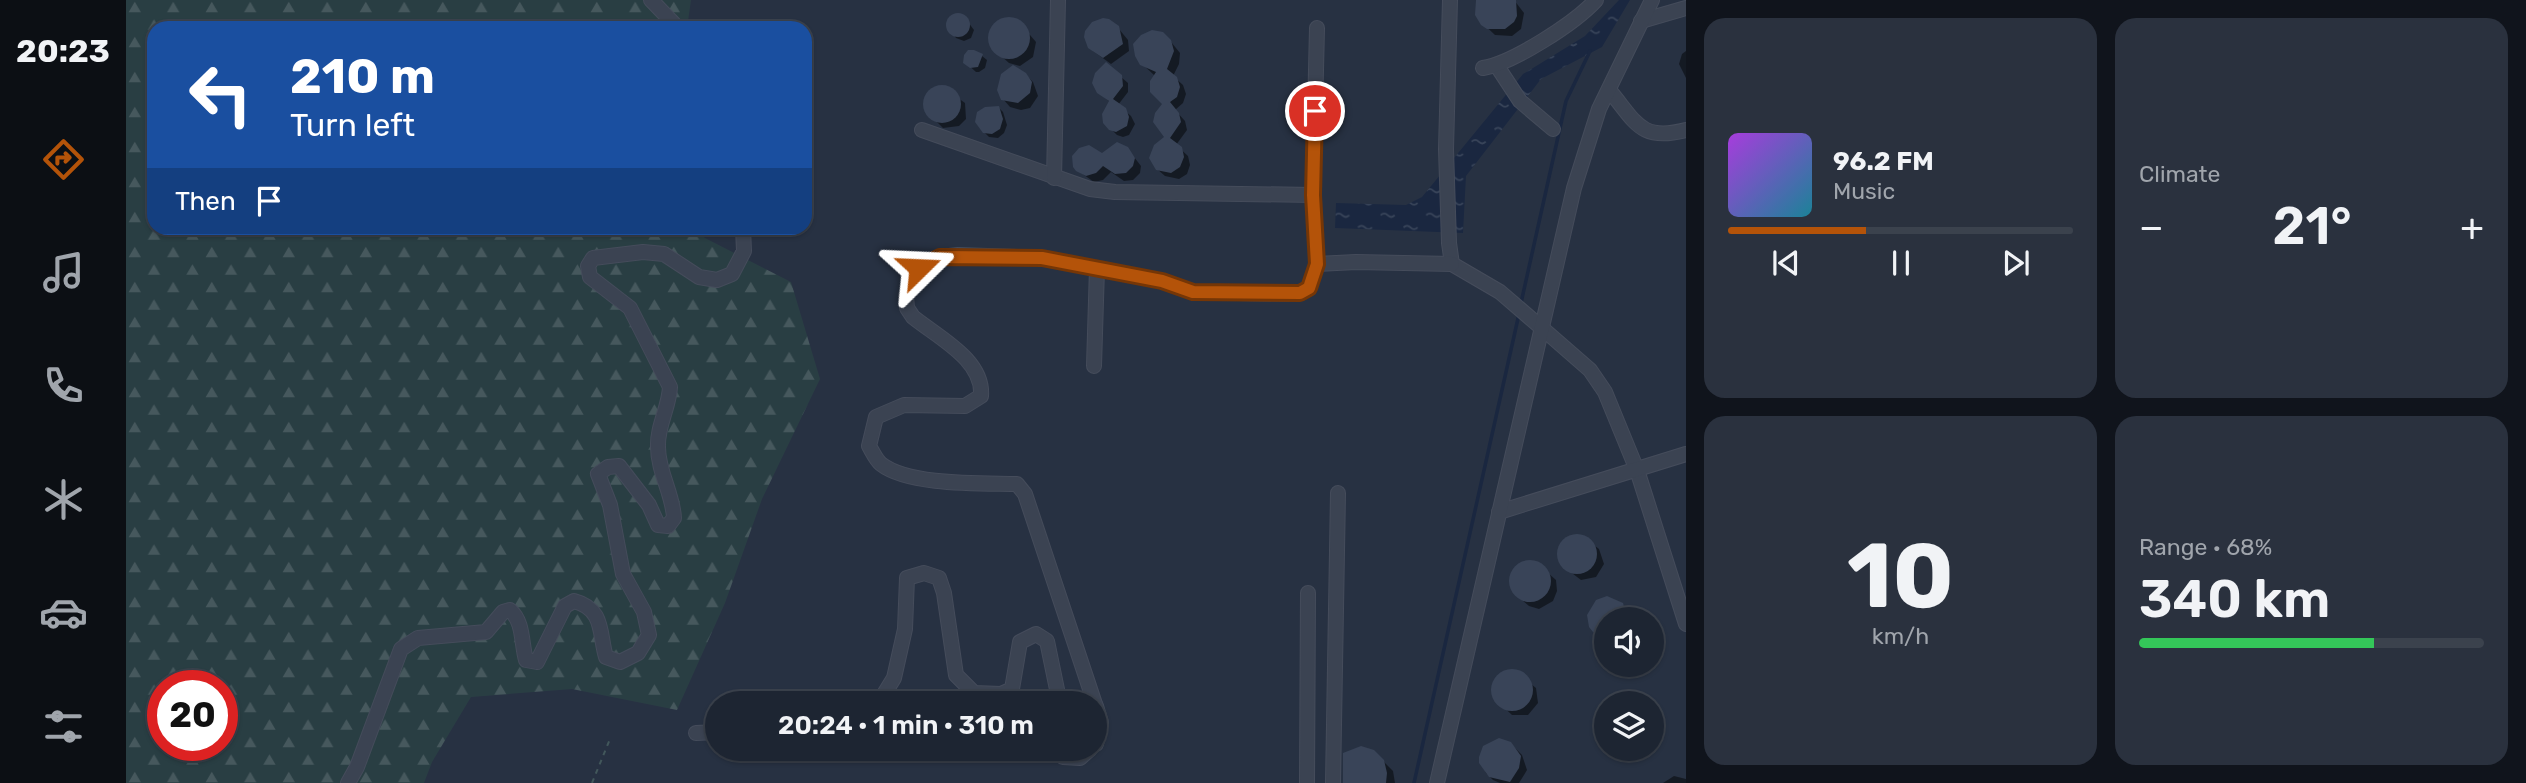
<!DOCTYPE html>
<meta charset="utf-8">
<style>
body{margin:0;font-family:Rubik,sans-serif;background:#2a313e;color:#f1f3f6;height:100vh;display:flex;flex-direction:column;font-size:26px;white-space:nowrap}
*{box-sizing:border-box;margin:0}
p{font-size:23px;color:#a0a5ac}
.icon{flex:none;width:38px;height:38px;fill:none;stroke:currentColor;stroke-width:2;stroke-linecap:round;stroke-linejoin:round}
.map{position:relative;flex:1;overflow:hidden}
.panel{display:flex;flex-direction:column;gap:18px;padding:18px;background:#10141c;width:840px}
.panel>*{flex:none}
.hud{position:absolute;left:21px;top:21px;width:665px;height:214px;border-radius:21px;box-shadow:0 2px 5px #0004,0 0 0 2px #3b424d;background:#1a4fa0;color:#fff;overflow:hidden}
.controls{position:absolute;left:1468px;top:607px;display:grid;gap:14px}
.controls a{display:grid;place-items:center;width:70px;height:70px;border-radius:50%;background:#1d2532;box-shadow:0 2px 5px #0004,0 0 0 2px #3b424d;font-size:35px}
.speed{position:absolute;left:21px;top:670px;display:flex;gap:14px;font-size:35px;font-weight:700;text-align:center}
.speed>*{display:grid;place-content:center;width:91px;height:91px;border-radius:50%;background:#1d2532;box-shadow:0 2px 5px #0004,0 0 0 2px #3b424d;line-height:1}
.speed .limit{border:10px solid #d22;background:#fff;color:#111}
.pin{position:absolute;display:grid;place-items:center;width:60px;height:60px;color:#fff;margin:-30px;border:4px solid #fff;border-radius:50%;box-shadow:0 2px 7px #0007}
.me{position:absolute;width:77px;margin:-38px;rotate:69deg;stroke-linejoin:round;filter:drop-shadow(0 0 5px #0008)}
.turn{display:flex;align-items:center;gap:24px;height:147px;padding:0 28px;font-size:32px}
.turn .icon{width:91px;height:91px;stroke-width:2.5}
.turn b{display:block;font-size:49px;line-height:60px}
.then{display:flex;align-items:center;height:66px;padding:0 28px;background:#0003;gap:14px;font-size:26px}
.big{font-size:52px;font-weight:600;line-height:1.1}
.panel .card{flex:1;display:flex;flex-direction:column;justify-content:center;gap:10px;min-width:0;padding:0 24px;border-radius:21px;background:#2a313e}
.panel .dial{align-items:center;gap:0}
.dial b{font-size:91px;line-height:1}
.song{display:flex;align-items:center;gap:21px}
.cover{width:84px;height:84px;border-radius:10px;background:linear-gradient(135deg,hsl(280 70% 55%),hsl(190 70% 35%))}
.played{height:7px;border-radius:4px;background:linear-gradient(90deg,#b45309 40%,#3b424d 40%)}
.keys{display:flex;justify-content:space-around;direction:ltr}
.heat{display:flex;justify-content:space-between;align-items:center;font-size:38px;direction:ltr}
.charge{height:10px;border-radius:5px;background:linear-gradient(90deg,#34c759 68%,#3b424d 0)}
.panel .tiles{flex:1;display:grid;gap:18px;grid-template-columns:repeat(2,1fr)}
.trip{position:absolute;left:579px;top:691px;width:402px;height:70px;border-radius:35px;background:#1d2532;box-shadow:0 2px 5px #0004,0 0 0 2px #3b424d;font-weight:600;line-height:70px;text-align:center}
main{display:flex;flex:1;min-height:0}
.tab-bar{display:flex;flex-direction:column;width:126px;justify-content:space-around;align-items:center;background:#0c0f14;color:#a0a5ac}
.tab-bar .icon{width:49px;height:49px}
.tab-bar .active{color:#b45309}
.tab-bar b{font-size:32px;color:#f1f3f6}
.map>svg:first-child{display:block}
</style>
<main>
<nav class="tab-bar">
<b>20:23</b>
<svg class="icon active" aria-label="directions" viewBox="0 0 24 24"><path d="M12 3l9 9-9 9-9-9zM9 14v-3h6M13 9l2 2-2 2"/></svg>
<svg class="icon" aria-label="music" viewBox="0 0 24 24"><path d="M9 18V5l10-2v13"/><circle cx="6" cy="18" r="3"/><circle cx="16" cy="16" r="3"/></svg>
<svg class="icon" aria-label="phone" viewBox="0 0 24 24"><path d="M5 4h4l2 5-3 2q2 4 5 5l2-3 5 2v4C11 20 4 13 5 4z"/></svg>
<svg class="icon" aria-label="climate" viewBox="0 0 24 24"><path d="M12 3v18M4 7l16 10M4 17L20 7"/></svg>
<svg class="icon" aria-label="car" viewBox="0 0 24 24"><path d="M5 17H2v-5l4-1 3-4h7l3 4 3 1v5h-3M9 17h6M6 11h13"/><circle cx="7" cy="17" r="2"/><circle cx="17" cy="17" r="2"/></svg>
<svg class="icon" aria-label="filters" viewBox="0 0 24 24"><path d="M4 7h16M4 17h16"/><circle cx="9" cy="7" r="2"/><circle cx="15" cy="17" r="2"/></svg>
</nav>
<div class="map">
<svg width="1560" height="783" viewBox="0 0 1560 783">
<defs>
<pattern id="forest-firs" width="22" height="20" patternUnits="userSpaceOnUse" patternTransform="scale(1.75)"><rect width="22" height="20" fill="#293e43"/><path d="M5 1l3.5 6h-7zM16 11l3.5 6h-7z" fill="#46585d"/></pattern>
<pattern id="water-ripples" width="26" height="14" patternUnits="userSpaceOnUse" patternTransform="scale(1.75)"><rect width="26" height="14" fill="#1a2740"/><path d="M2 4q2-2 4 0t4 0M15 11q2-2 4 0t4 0" fill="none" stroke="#39455a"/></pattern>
</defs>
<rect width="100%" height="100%" fill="#273142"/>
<!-- forest -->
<path fill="url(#forest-firs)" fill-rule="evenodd" d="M 0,0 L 565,0 L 561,28 L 28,28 L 28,228 L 568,228 L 579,238 L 665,282 L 694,379 L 636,499 L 599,603 L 551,710 L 446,689 L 345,697 L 306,762 L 298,783 L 0,783 ZM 37,686 L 96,686 L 96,746 L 37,746 Z"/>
<!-- water -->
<polygon fill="url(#water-ripples)" points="1493,0 1504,0 1476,47 1415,79 1340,176 1337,233 1209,228 1210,203 1280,205 1296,197 1397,74 1459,36"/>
<!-- shadow -->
<g fill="#0007">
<polygon points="1353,0 1388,0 1398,13 1395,29 1386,36 1369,35 1353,20"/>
<polygon points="832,15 839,18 848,30 845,38 838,41 830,38 821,25 824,18"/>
<polygon points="877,21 892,21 910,42 907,57 894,66 883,63 866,48 866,32"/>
<polygon points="988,23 1002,40 1003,51 985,64 967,51"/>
<polygon points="1041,37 1054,53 1053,64 1047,76 1057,85 1060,94 1057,103 1049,110 1059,121 1061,130 1050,145 1062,156 1064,165 1061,174 1053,179 1039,176 1031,169 1040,137 1038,104 1029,76 1012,60"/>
<polygon points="1560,51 1560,78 1553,64 1556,54"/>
<polygon points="856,56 861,60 859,68 853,72 850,72 839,62"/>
<polygon points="899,74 907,82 912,96 904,108 895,110 884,107 877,99"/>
<polygon points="995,77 1002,83 1002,92 992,105 1005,116 1009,124 1003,135 997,137 991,135 985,129 984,102 972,92"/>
<polygon points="817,87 839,103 840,119 833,126 817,128 801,112 799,102 803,92"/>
<polygon points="873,108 877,112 881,125 878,133 872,138 863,137 858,132"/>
<polygon points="1001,148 1015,166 1014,173 1007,180 998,181 985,172 977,180 968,182 951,170 977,155"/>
<polygon points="1456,536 1473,549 1478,564 1470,577 1455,580 1434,564 1434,547 1440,539"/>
<polygon points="1397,564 1413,565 1430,580 1431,591 1427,601 1413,609 1403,606 1395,599 1386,585 1389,570"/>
<polygon points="1496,604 1504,612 1506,620 1480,620 1480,640 1476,638 1468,630"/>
<polygon points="1389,671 1410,688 1412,703 1402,715 1386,715 1370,700 1368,684 1378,672"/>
<polygon points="1388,747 1396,755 1401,770 1393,783 1374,783 1367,780 1360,773 1355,757"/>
<polygon points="1247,751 1267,771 1269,783 1218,783"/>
<polygon points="1548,776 1560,779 1560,783 1537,783"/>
</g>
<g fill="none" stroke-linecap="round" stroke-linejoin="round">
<!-- stream -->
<g stroke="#1a2740" stroke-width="3.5">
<polyline points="1395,303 1440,101 1464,51"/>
<polyline points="1288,783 1393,314"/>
</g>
</g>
<!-- building -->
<g fill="#394458">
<polygon points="1350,0 1390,0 1391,16 1388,22 1379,29 1361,29 1355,25 1349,15"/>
<circle cx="832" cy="25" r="12"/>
<circle cx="883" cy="38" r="21"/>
<polygon points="977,18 983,19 993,26 997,44 977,58 962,48 958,37 959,31 966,22"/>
<polygon points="1026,30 1037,32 1045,40 1048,51 1041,69 1051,77 1054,87 1051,97 1044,102 1053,113 1055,122 1044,138 1056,147 1058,157 1054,167 1045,173 1030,170 1023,158 1028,145 1038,137 1027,122 1029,113 1036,104 1024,92 1024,81 1030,72 1014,65 1009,56 1007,44 1015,35"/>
<polygon points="842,50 848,50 857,54 852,67 844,68 837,63 838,55"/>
<polygon points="980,62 996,75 997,86 987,99 1000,108 1003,117 1001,126 990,132 983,130 977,123 976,114 983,101 971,93 966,83 969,73"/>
<polygon points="887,65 900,73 906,82 904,93 892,103 875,100 871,90 875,74"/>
<circle cx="816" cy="104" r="19"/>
<polygon points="873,106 877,119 874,129 866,134 857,133 849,122 851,112 859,107"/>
<polygon points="991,142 1002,147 1009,158 1007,166 1000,173 989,174 977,166 970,173 960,176 950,171 947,167 946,156 953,148 963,145 976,153"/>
<circle cx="1451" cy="554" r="20"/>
<circle cx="1404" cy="581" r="21"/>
<polygon points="1481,596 1497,603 1502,620 1480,620 1480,639 1467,632 1463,627 1461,615 1470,600"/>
<circle cx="1386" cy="690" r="21"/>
<polygon points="1373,738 1385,742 1395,756 1393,768 1384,782 1363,777 1353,763 1353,757 1357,746"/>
<polygon points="1235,746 1248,750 1258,760 1261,773 1260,783 1217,783 1217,753"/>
</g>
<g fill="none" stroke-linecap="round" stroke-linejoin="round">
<!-- minor casing -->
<g stroke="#454c5b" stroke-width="16">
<g id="minor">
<polyline points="525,0 552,28"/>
<polyline points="1324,0 1320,149 1323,243 1326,264 1374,292 1417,329 1464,370 1479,392 1511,470 1560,624"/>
<polyline points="1515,21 1560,8"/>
<polyline points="1191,28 1187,195 1191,264"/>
<polyline points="1371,66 1394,101 1427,129"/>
<path d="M 1357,68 C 1387,63 1449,23 1470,0"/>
<path d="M 1483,90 C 1510,122 1514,142 1560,130"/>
<polyline points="796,130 964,189 989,192 1187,195"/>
<polyline points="928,178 932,0"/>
<polyline points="968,366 971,268"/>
<polyline points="1373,512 1560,454"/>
<polyline points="752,704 768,678 779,629 781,578 798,573 813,578 818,593 830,675 848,693 875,694 886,689 894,642 910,634 921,641 934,704"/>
<path d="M 969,704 L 899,494 L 891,484 C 857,483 783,486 755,464 C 750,460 746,451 743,446 L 750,417 L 778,405 L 839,406 L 855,396 C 858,360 813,338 787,317 L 781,308 L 780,295 L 786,279 L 793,268 L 814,257 L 832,255 L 917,258 L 1036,281 L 1067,292 L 1162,294 C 1185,293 1185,284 1191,264 L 1230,262 L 1326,264"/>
<polyline points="970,706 975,723 970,744"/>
<polyline points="570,733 592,732"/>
<polyline points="933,749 937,757 954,758 964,749"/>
<path d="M 222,783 L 231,767 L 275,649 L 292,638 L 360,632 L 377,612 L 384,610 C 398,622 395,643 400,660 L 411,662 L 439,606 L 448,601 C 479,609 473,635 480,657 L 494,662 L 512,653 L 523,635 L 518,612 L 497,574 L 484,505 L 472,474 L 482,467 L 493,466 L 523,505 L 532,525 L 542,526 L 548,518 C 547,494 532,472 532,447 C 531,426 543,408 544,387 L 504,308 L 464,277 L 462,266 L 467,258 L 517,252 L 538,254 L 573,277 L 591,280 L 606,274 L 618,251 L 617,228"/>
<polyline points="1181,783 1182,593"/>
<polyline points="1207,783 1212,493"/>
<polyline points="1311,783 1448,188 1473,109 1526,0"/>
</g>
</g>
<!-- path -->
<polyline stroke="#42575b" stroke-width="2" stroke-dasharray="5 5" stroke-linecap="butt" points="466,783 484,739"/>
<!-- minor -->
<use href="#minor" stroke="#3b4352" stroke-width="14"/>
</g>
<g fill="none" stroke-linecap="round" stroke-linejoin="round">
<!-- route casing -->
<g stroke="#753606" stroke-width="18">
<polyline id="route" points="793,268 814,257 916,258 1036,281 1067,292 1174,293 1183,288 1191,264 1187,195 1189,111"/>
</g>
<!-- route -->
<use href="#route" stroke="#b45309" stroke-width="12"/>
</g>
</svg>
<div class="controls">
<a><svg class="icon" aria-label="sound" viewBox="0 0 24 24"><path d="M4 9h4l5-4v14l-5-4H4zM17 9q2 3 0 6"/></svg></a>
<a><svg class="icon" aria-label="layers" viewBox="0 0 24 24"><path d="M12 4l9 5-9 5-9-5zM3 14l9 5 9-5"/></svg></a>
</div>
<div class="speed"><div class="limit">20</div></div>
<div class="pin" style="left:1189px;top:111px;background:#d93025"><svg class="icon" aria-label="arrive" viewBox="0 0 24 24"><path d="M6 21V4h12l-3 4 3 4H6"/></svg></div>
<svg class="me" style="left:793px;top:268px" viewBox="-20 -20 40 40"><path d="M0-17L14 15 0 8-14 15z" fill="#b45309" stroke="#fff" stroke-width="4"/></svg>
<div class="trip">20:24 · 1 min · 310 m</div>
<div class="hud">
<div class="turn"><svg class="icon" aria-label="left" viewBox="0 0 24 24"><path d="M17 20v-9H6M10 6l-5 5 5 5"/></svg><div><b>210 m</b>Turn left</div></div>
<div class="then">Then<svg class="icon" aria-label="arrive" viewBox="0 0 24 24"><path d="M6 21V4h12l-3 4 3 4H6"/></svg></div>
</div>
</div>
<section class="panel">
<div class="tiles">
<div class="card">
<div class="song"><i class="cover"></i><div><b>96.2 FM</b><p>Music</p></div></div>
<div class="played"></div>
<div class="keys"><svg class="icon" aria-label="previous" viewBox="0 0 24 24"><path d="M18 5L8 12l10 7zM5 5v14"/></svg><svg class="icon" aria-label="pause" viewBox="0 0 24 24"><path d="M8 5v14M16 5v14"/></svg><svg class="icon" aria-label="next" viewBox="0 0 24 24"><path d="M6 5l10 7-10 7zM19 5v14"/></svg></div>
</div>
<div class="card"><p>Climate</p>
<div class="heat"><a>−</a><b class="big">21°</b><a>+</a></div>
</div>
<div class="card dial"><b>10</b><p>km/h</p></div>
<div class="card"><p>Range · 68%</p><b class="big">340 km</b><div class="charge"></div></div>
</div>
</section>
</main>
